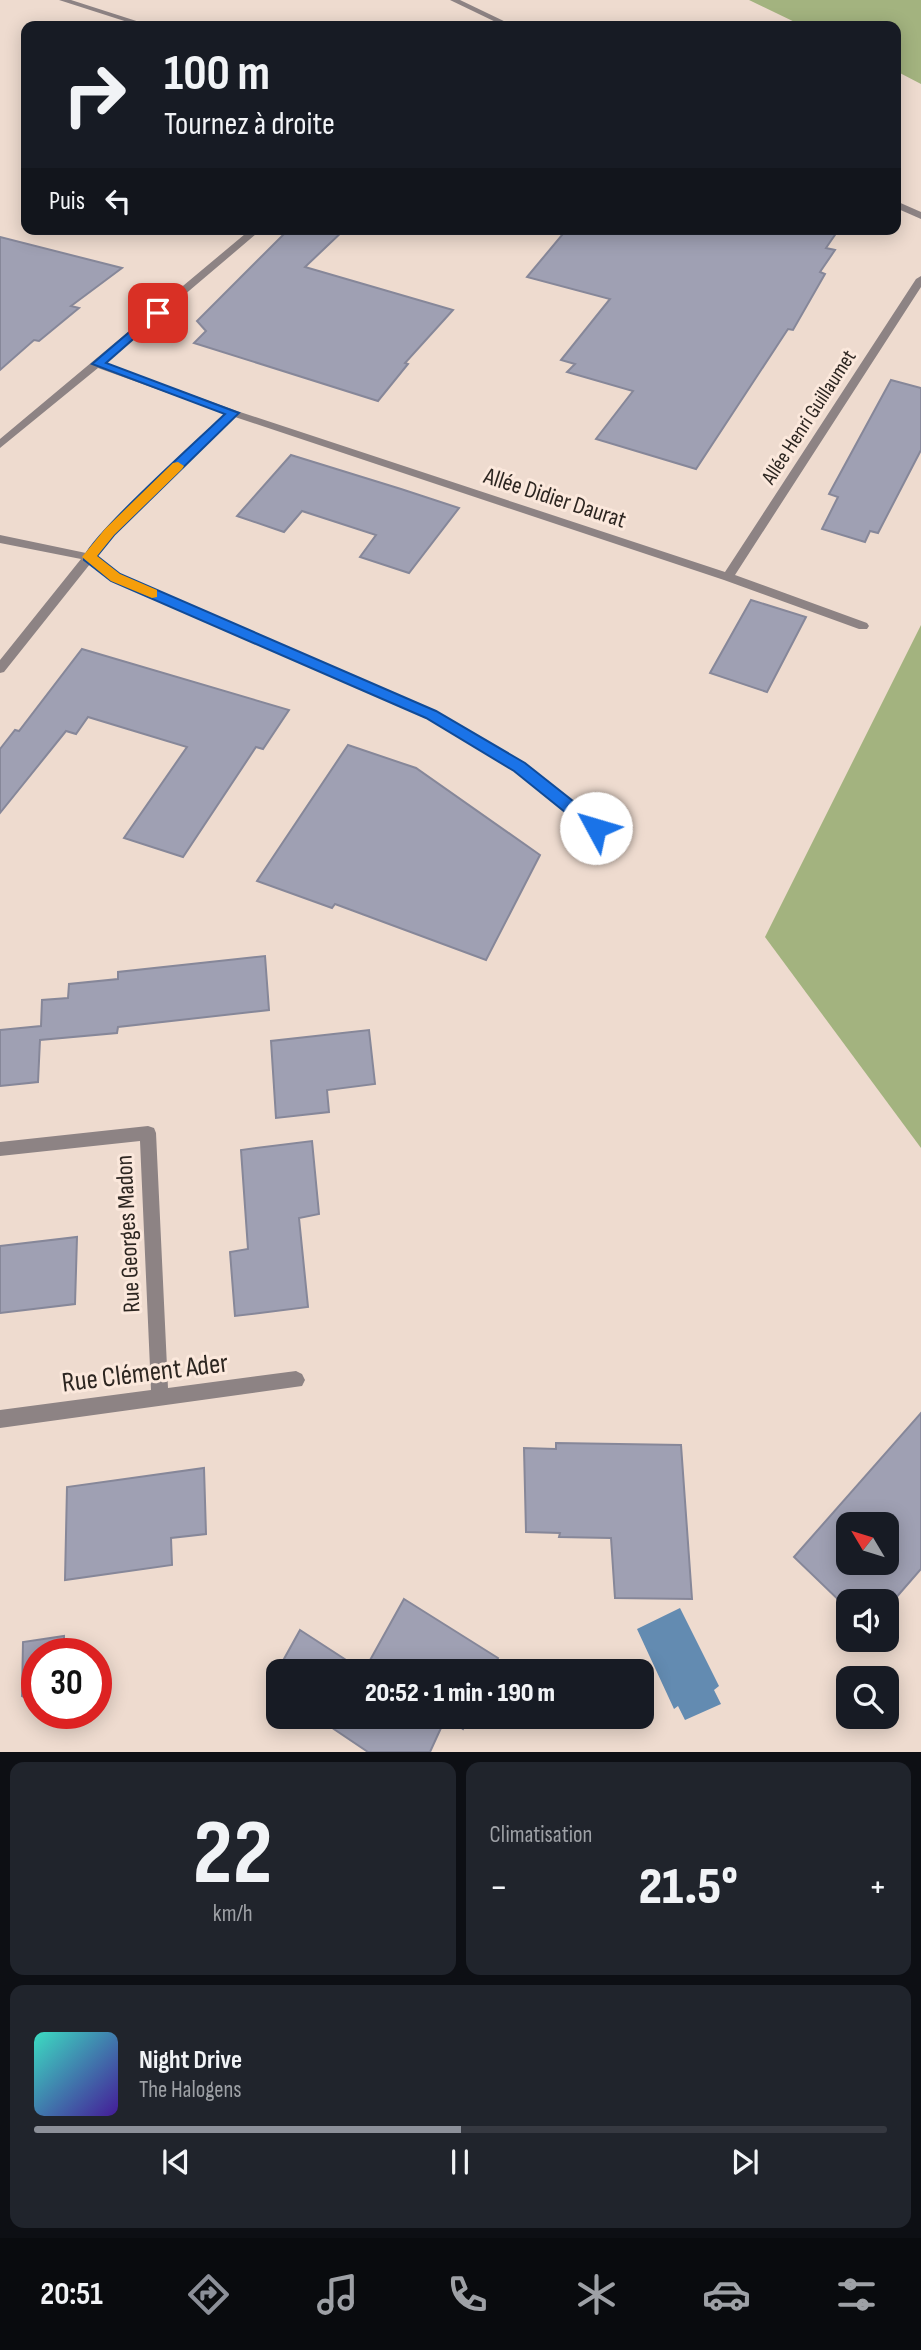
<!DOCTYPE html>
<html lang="fr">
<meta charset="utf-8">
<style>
body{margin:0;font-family:"Sofia Sans Condensed",sans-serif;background:#20242c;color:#f1f3f6;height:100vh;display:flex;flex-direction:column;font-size:26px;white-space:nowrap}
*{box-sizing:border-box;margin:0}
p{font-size:23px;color:#9ea1a6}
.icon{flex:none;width:38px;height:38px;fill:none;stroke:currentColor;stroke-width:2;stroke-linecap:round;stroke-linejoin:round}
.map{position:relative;height:1752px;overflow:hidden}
.drawer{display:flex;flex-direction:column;gap:10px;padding:10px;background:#0d0f14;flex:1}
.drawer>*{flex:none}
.banner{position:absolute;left:21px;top:21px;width:880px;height:214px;border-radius:14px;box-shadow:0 4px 18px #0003;background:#171b24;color:#f1f3f6;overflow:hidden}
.needle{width:46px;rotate:308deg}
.buttons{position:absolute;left:836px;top:1512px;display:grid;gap:14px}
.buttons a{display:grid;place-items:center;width:63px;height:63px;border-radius:14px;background:#171b24;box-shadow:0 4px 18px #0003;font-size:35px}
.speed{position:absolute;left:21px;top:1638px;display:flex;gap:14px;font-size:35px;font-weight:700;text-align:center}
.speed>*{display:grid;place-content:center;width:91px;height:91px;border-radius:50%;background:#171b24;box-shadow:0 4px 18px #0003;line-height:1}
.speed .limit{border:10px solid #d22;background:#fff;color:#111}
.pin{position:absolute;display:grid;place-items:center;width:60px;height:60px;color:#fff;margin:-30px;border-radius:14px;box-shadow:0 4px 10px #0006}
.me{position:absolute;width:77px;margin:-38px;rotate:309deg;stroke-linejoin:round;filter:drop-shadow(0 0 5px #0008)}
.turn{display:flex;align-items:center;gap:24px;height:147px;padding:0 28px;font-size:32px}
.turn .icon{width:91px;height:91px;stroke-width:2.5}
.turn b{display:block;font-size:49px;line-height:60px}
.then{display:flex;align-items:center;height:66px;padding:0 28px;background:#0003;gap:14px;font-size:26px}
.big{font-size:52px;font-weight:800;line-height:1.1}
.drawer .card{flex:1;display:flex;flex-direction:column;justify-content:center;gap:10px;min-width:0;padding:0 24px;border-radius:14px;background:#20242c}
.drawer .dial{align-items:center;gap:0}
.dial b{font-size:91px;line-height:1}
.song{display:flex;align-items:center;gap:21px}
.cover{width:84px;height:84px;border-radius:10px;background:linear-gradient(135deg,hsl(170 70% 55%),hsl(260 70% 35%))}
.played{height:7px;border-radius:4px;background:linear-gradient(90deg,#8c9099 50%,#363941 50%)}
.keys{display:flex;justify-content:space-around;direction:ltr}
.heat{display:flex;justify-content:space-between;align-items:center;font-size:38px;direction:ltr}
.drawer .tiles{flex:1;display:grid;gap:10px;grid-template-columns:1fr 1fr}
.card:last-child{grid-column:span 2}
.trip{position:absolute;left:266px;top:1659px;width:388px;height:70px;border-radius:14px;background:#171b24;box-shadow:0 4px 18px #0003;font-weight:800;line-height:70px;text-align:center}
.menu{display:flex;height:112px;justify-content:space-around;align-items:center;background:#090b0e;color:#9ea1a6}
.menu .icon{width:49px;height:49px}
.menu .active{color:#8c9099}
.menu b{font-size:32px;color:#f1f3f6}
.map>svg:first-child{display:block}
</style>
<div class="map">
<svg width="921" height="1752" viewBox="0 0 921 1752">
<rect width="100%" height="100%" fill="#eedbcf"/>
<!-- forest -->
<g fill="#a3b37f">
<polygon points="749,0 921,0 921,84 896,71 896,26 803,26"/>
<polygon points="921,625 921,1148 765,937"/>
</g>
<!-- water -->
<polygon fill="#638bb1" points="680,1608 719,1686 714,1690 721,1704 685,1720 678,1706 674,1709 637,1629"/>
<!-- building -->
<g fill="#9fa0b3" stroke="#868799" stroke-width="2" fill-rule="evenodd">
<polygon points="289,229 345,229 305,267 453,310 405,363 408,364 378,401 194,343 206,331 197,321"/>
<polygon points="567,229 839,229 826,248 835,250 820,272 825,274 793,330 788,329 696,469 596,439 633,391 567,372 575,364 561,360 610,299 527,277"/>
<polygon points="0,237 122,268 71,306 79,308 39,341 34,340 0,370"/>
<polygon points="891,380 921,388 921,450 878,533 870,531 865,542 822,529 838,497 829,494"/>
<polygon points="291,455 401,489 459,508 409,573 360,557 376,535 302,511 284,532 237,516"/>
<polygon points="751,600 806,617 767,692 710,673"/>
<polygon points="82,649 289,710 263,749 256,747 183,857 124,838 187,747 88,717 76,734 66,731 0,813 0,749 15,730 19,731"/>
<polygon points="348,745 416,768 540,855 486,960 335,904 332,908 257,881"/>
<polygon points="265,956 269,1010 118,1027 117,1033 40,1040 38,1082 0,1086 0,1030 41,1026 42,1000 68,998 69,984 118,979 118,972"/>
<polygon points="369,1030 375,1084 327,1090 329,1112 276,1118 271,1041"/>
<polygon points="312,1141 319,1214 299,1218 308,1307 235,1316 230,1252 248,1249 241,1150"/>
<polygon points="77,1237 75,1304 0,1313 0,1246"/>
<path d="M 921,1413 L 921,1569 L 887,1608 L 887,1601 L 849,1601 L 849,1610 L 794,1557 ZM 849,1524 L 887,1524 L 887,1563 L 849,1563 Z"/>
<polygon points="556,1443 681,1445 692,1599 615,1598 611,1538 559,1537 560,1533 526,1532 524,1448 556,1449"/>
<polygon points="204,1468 206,1534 171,1538 172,1565 65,1580 67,1487"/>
<polygon points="404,1599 498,1658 491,1671 364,1671"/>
<polygon points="300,1630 363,1671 278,1671 278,1692 269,1686"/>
<polygon points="64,1636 64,1654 37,1654 37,1703 22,1696 23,1642"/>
<polygon points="316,1717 469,1717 463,1729 446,1717 430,1752 368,1752"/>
</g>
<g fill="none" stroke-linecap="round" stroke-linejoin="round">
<!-- lane -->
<polygon fill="#8d8384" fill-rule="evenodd" points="59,0 71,0 152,26 140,26"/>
<!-- street -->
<g fill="#8d8384" fill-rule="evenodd">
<polygon points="450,0 460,0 514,26 504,26"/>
<polygon points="896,201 921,212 921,219 896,208"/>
<polygon points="251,229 262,229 104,363 237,411 725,572 916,279 921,276 921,287 735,575 867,623 869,626 867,629 859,629 724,580 235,417 113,535 96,556 119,574 436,711 525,764 601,824 603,828 601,832 591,832 515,770 426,717 111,580 90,564 4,672 0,673 0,660 81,559 0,543 0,535 86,553 105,529 226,414 98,368 0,448 0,439"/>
<polygon points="148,1126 154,1128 156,1133 168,1388 296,1371 302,1374 305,1380 302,1386 0,1428 0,1410 151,1390 140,1141 0,1156 0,1142"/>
</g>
</g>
<!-- route -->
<path fill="#1a73e8" stroke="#114b97" stroke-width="2" d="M 154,311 L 163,313 L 106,363 L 239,413 L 114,535 L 97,556 L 120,574 L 436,711 L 525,763 L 602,824 L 604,828 L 602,833 L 591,833 L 514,771 L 426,718 L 111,581 L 84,560 C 81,545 205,433 225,414 L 92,364 Z"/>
<!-- slow -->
<polygon fill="#f59e0b" points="178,462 184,466 182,469 114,535 97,556 120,574 157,590 157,597 152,598 111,581 82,557 105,529 173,463"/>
<g text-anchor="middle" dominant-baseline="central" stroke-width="6" stroke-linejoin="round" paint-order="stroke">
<!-- far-street labels -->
<g font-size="21" fill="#2d2621" stroke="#fbe8dc">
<text transform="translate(809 417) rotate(-57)">Allée Henri Guillaumet</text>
</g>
<!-- street labels -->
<g font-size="24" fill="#2d2621" stroke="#fbe8dc">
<text transform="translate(555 498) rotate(18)">Allée Didier Daurat</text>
<text transform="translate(128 1234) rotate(-93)">Rue Georges Madon</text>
</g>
<!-- near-street labels -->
<g font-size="28" fill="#2d2621" stroke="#fbe8dc">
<text transform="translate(145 1373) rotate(-7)">Rue Clément Ader</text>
</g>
</g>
</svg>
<div class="buttons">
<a><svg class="needle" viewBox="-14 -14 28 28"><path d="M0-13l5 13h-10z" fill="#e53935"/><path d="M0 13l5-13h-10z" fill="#9ea1a6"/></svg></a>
<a><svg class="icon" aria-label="sound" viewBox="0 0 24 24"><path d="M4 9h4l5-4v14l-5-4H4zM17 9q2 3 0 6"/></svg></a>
<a><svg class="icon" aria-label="search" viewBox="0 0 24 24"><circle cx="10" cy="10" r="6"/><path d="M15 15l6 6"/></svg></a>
</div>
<div class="speed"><div class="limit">30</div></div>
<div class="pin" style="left:158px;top:313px;background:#d93025"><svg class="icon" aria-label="arrive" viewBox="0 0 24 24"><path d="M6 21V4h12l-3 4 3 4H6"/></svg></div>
<svg class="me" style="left:596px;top:828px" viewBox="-20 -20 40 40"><circle r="19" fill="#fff"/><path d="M0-13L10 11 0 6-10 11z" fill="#1a73e8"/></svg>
<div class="trip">20:52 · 1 min · 190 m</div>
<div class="banner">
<div class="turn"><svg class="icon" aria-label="right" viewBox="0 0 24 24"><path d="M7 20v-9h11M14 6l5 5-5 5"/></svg><div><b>100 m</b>Tournez à droite</div></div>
<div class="then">Puis<svg class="icon" aria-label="left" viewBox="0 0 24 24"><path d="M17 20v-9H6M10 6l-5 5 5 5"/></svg></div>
</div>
</div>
<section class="drawer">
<div class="tiles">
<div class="card dial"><b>22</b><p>km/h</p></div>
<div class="card"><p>Climatisation</p>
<div class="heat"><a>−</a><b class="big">21.5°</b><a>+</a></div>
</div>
<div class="card">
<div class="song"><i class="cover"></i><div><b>Night Drive</b><p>The Halogens</p></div></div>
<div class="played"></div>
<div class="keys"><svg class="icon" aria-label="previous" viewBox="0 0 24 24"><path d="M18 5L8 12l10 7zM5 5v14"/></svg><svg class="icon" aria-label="pause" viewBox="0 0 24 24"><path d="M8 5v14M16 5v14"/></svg><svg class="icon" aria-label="next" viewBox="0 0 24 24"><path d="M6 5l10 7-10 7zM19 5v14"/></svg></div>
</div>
</div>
</section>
<nav class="menu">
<b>20:51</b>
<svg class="icon active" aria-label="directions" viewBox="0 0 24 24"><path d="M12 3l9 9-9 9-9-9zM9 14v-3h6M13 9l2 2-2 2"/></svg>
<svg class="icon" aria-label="music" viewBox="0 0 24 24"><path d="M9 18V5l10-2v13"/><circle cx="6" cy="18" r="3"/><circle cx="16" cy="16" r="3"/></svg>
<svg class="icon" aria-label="phone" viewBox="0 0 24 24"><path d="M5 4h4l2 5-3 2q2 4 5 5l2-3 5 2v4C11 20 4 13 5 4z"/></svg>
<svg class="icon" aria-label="climate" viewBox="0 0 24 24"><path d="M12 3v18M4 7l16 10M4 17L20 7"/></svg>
<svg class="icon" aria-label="car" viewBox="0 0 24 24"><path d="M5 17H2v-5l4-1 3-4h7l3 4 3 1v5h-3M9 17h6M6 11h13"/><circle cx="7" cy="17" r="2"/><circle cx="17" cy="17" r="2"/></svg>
<svg class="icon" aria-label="filters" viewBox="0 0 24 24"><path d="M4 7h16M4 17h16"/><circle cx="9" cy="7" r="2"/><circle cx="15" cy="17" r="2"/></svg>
</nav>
